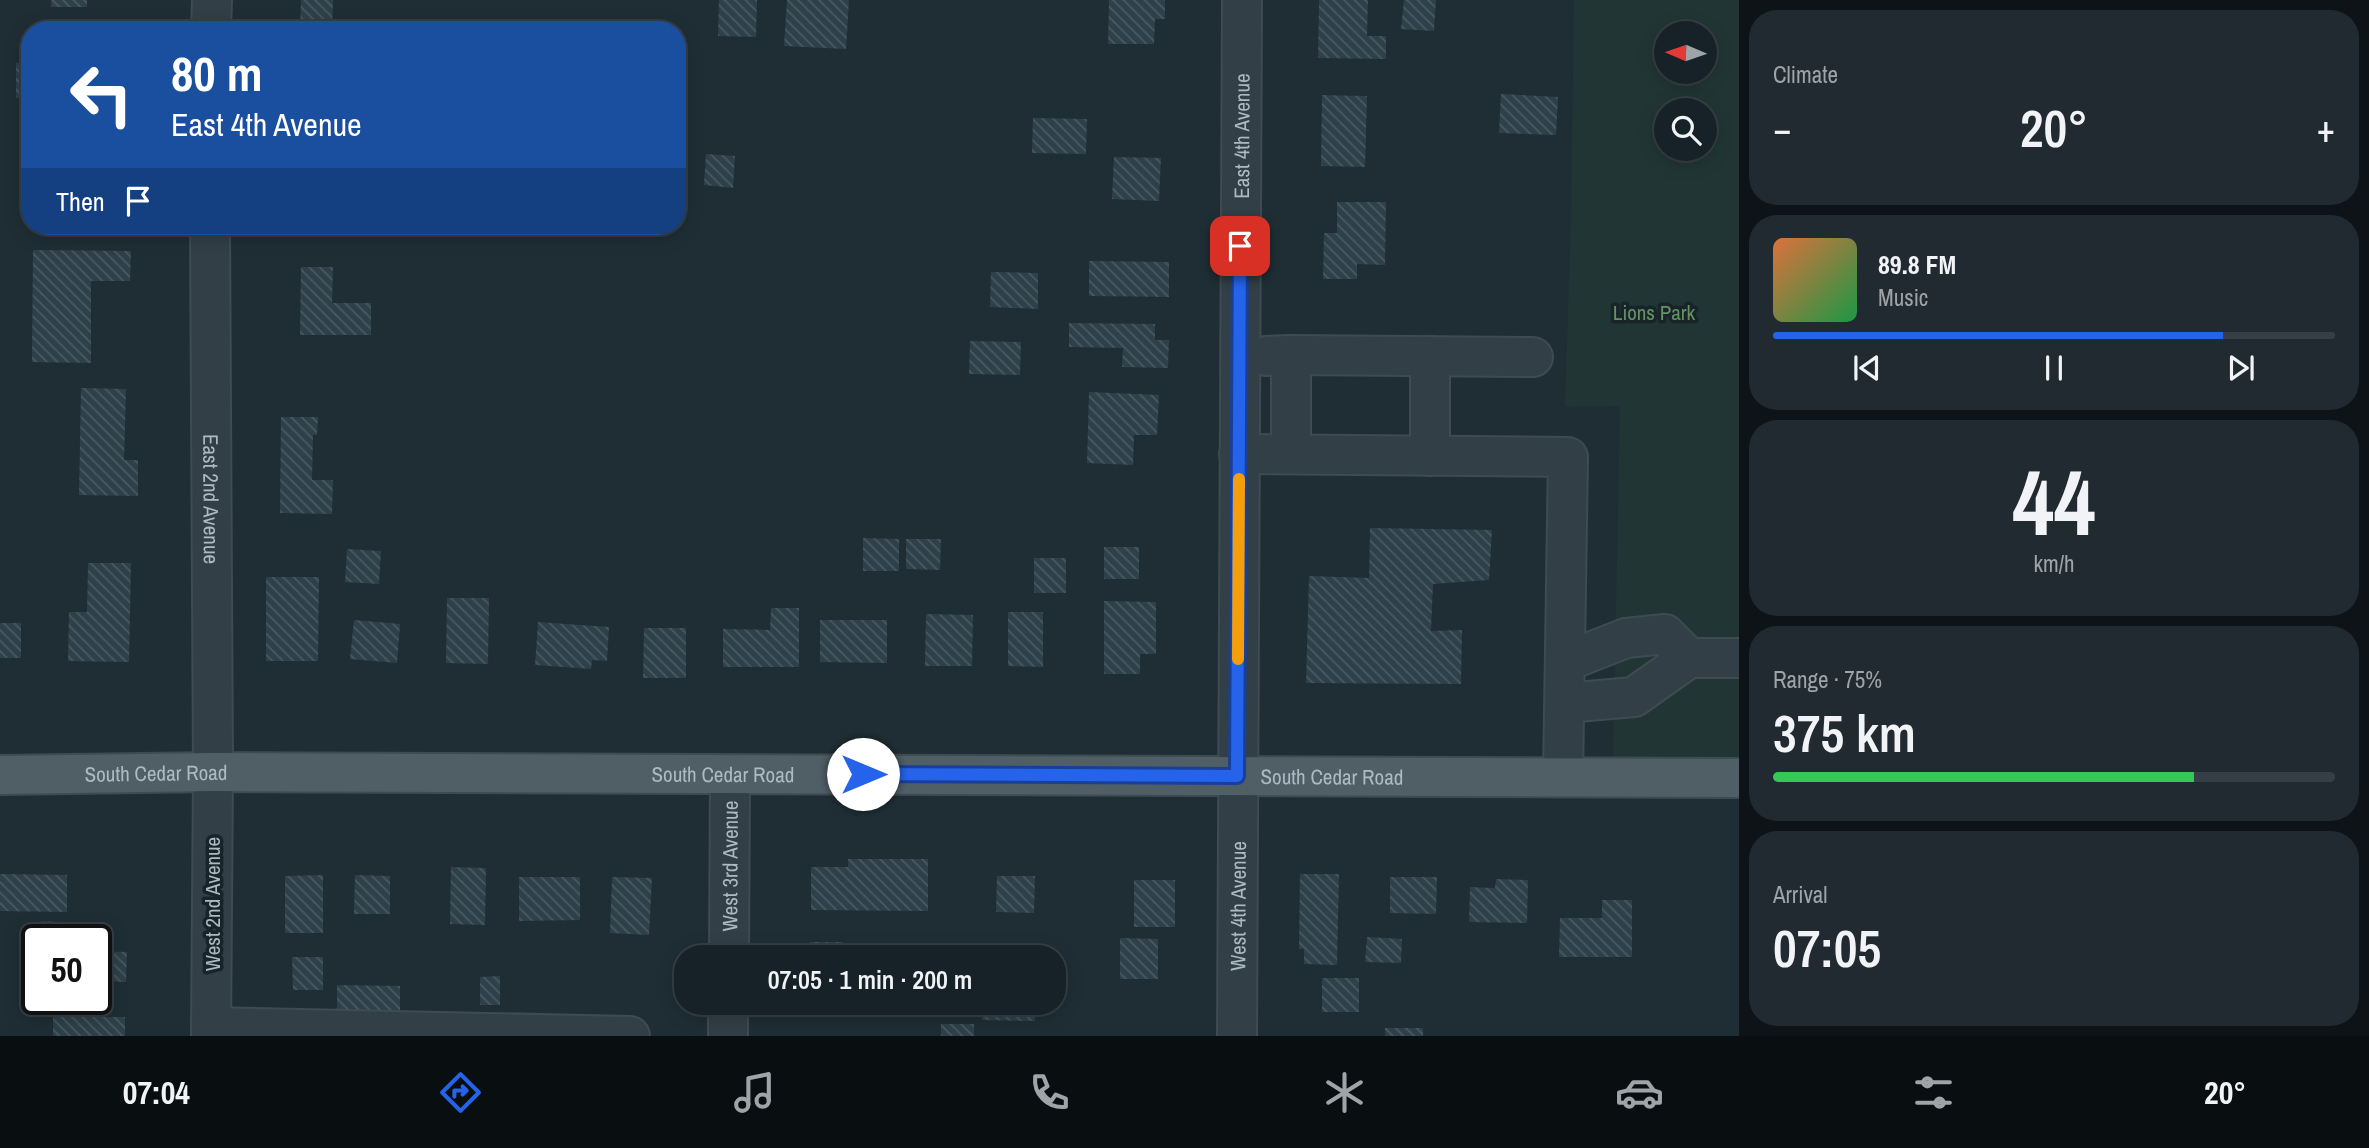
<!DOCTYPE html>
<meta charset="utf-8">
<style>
body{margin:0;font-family:"Archivo Narrow",sans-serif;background:#202a30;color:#f1f3f6;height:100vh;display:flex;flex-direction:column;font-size:26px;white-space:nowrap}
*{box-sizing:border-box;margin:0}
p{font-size:23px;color:#9ea4a8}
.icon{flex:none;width:38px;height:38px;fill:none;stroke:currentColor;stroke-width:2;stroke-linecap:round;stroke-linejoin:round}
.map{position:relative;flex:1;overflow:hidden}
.panel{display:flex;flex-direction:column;gap:10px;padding:10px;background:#0d1316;width:630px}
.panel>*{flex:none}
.guide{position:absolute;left:21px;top:21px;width:665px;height:214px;border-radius:28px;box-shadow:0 4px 18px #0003,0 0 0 2px #363f45;background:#1a4fa0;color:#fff;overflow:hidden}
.needle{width:46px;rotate:272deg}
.tools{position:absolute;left:1654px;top:21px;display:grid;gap:14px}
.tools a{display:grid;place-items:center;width:63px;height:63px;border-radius:50%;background:#172228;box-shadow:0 4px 18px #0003,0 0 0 2px #363f45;font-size:35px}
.speed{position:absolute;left:21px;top:924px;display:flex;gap:14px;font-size:35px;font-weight:700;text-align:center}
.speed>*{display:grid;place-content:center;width:91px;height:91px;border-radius:50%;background:#172228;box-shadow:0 4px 18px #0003,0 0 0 2px #363f45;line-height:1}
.speed .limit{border:4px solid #111;border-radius:10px;background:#fff;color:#111}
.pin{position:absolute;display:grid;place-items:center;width:60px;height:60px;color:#fff;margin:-30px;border-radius:14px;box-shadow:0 4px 10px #0006}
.me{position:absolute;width:77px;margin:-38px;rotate:90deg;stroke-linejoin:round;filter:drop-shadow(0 0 5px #0008)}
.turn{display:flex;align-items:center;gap:24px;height:147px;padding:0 35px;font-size:32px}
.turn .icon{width:91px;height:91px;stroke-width:2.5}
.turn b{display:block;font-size:49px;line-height:60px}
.then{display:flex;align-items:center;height:66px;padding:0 35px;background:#0003;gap:14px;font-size:26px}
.big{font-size:52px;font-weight:600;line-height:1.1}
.panel .card{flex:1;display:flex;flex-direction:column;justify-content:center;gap:10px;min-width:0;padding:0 24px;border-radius:28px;background:#202a30}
.panel .dial{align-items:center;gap:0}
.dial b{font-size:91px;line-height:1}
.song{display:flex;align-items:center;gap:21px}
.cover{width:84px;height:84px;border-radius:10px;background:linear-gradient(135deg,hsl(20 70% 55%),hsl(140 70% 35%))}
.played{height:7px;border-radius:4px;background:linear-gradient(90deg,#2563eb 80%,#363f45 80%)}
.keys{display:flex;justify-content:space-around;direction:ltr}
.heat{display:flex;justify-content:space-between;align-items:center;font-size:38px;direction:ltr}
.charge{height:10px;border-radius:5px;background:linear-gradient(90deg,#34c759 75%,#363f45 0)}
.trip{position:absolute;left:674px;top:945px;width:392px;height:70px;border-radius:28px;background:#172228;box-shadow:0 4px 18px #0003,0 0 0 2px #363f45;font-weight:600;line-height:70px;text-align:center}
.dock{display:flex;height:112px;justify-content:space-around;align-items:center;background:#090e10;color:#9ea4a8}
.dock .icon{width:49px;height:49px}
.dock .selected{color:#2563eb}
.dock b{font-size:32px;color:#f1f3f6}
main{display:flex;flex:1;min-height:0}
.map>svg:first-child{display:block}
</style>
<main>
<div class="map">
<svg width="1739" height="1036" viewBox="0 0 1739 1036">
<defs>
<pattern id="building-back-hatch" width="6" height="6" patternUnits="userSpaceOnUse" patternTransform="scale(1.75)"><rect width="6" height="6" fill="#2e4049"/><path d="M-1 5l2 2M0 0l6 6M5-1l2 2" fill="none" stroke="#4a5a62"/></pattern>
</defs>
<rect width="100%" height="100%" fill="#1f2e35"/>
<!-- green -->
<path fill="#213634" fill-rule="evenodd" d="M 1574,0 L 1739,0 L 1739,762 L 1613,763 L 1620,406 L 1565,407 L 1571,221 ZM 1666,33 L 1704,33 L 1704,72 L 1666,72 ZM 1666,110 L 1704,110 L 1704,149 L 1666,149 Z"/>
<!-- building -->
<g fill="url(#building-back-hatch)">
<rect x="51" y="0" width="36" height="7"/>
<polygon points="301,0 333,0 332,30 300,30"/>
<polygon points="719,0 757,0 756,37 718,36"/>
<polygon points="787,0 849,0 846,49 784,46"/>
<polygon points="1109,0 1165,0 1165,19 1155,19 1154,44 1108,44"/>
<polygon points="1319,0 1368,0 1367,36 1386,36 1386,59 1318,58"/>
<polygon points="1404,0 1436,0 1434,31 1401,29"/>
<rect x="372" y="19" width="31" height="11"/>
<polygon points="613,23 640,25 640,30 612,30"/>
<rect x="16" y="63" width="14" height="35"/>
<polygon points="1501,94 1558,97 1556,135 1499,133"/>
<polygon points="1322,95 1367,96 1365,167 1321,166"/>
<polygon points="1033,118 1087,119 1086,154 1032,153"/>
<polygon points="706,154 735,156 733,188 704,185"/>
<polygon points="1114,157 1161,158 1159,201 1112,199"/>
<polygon points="1337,202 1386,202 1385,265 1357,264 1357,279 1323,279 1324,233 1337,233"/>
<polygon points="33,250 131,251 130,281 91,281 91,363 32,362"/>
<polygon points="1089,261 1169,262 1169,297 1089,296"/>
<polygon points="301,267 333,267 332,303 371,303 371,335 300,335"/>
<polygon points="991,272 1038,273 1038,309 990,307"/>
<polygon points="1069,323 1155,324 1155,340 1169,340 1168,368 1122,367 1123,348 1069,347"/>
<polygon points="970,341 1021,342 1020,375 969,374"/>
<polygon points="81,388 126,389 124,460 138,460 138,496 79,495"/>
<polygon points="1089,392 1159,395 1157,435 1134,435 1133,465 1087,463"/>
<polygon points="281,417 318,417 317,435 313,435 312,480 333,480 332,514 280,513"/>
<polygon points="1370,528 1492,530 1489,580 1433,584 1431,631 1462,630 1461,684 1306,683 1309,576 1369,578"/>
<polygon points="863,538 899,539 899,571 863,571"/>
<polygon points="906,539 941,539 940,570 906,569"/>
<rect x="1104" y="547" width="35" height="32"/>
<polygon points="347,549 381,551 379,584 345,582"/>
<rect x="1034" y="558" width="32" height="35"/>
<polygon points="88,563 131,563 129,662 68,661 69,612 87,612"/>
<polygon points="266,577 319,577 318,661 266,661"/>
<polygon points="447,598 489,598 488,664 446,663"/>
<polygon points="1104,601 1156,602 1156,654 1140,654 1140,674 1104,674"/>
<polygon points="771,608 799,608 799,667 723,667 723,629 770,630"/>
<polygon points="1008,612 1043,612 1043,667 1008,666"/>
<polygon points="926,614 973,615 972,666 925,666"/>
<polygon points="354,620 400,624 397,663 350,659"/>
<polygon points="820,620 887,620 887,663 820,662"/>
<polygon points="538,622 609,627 607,661 592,660 591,669 535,665"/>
<rect x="0" y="623" width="21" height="35"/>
<polygon points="644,628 686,628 686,678 643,678"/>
<polygon points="848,859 928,859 928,911 811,910 811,867 848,867"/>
<polygon points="451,867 486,868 485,925 450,924"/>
<polygon points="0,874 67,875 67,912 0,911"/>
<polygon points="1300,874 1339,874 1337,965 1304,964 1304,949 1299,949"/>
<polygon points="323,875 323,933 285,933 285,876"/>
<polygon points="355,875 390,876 390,914 354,914"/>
<polygon points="997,876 1035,876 1034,913 996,912"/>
<polygon points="519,877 580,877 580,920 519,921"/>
<polygon points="612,877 652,878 649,935 610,933"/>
<polygon points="1390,877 1437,877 1436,914 1390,913"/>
<polygon points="1496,879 1528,880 1527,923 1469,922 1470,887 1495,888"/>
<rect x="1134" y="880" width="41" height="47"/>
<polygon points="1602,900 1632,900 1632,957 1559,957 1560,918 1602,918"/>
<polygon points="41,921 64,922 63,940 41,940"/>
<polygon points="1367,937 1402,939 1401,963 1365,962"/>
<polygon points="1120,938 1158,939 1158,979 1120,979"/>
<rect x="810" y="942" width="33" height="15"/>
<polygon points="96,951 127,952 126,982 96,981"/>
<polygon points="292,957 323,957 323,990 293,990"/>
<polygon points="500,976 500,1005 480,1005 480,977"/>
<rect x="1322" y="978" width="37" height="34"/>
<polygon points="337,985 400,986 400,1019 337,1018"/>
<polygon points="801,1003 842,1003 842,1012 800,1011"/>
<polygon points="982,1003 1035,1003 1035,1021 982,1020"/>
<rect x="53" y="1017" width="72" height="19"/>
<rect x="941" y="1024" width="33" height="12"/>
<rect x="1385" y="1028" width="38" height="8"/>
</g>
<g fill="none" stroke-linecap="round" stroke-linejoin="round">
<!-- minor casing -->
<g stroke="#3f4b52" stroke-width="42">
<g id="minor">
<polyline points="211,30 212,0"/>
<path id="s1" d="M 210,226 L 213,772 L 211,1036"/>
<polyline points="1291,355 1533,357"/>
<polyline points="1266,356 1291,355 1291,454"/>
<polyline points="1239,454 1568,457 1563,777"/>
<polyline points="1430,456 1430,356"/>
<polyline points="1565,662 1626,638 1665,634 1689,658"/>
<polyline points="1565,703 1634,697 1689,658 1739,658"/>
<path id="s2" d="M 729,957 L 730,774"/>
<polyline points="211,1027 630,1036"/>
<polyline points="728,1036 728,1003"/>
<path id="s3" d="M 1237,1036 L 1242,0"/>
</g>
</g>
<!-- major casing -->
<g stroke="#3f4b52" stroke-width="42">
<g id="major">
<path id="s4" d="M 0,775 L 213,772 L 1739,778"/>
</g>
</g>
<!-- minor -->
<use href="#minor" stroke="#323f46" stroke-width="38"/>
<!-- major -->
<use href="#major" stroke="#505e66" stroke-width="38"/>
</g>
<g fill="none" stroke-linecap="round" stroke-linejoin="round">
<!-- route casing -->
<g stroke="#184099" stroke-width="18">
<polyline id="route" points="863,774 1237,776 1240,246"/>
</g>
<!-- route -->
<use href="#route" stroke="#2563eb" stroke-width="12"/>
<!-- slow -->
<polyline stroke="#f59e0b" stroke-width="12" points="1238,659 1239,479"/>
</g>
<g text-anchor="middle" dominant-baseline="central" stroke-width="7" stroke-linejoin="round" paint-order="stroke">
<!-- street labels -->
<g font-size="21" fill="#acbac3" stroke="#18242a">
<text stroke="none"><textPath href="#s3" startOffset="900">East 4th Avenue</textPath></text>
<text stroke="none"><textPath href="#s1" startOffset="273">East 2nd Avenue</textPath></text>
<text stroke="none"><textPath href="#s4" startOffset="156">South Cedar Road</textPath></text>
<text stroke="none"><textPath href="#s4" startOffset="723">South Cedar Road</textPath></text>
<text stroke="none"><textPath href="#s4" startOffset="1332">South Cedar Road</textPath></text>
<text stroke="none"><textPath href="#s2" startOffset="91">West 3rd Avenue</textPath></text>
<text transform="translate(212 904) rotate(-90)">West 2nd Avenue</text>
<text stroke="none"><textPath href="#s3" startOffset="130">West 4th Avenue</textPath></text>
</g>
<!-- park labels -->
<g font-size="21" fill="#649364" stroke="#18242a">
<text x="1654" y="312">Lions Park</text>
</g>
</g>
</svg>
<div class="tools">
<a><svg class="needle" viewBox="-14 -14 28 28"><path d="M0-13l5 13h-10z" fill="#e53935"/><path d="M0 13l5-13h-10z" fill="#9ea4a8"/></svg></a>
<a><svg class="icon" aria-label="search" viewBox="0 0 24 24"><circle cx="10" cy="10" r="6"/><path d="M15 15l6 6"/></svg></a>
</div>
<div class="speed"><div class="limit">50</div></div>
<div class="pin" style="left:1240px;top:246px;background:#d93025"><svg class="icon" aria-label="arrive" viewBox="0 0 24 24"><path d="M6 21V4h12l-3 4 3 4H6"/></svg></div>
<svg class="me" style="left:863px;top:774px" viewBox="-20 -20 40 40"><circle r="19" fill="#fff"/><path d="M0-13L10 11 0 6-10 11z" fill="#2563eb"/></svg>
<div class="trip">07:05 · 1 min · 200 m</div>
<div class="guide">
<div class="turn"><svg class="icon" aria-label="left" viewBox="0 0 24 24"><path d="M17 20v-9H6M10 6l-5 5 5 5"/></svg><div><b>80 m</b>East 4th Avenue</div></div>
<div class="then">Then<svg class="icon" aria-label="arrive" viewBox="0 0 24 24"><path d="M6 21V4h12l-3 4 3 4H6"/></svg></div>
</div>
</div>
<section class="panel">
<div class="card"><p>Climate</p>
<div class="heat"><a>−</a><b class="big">20°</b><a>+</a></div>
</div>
<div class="card">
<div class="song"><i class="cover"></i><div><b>89.8 FM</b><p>Music</p></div></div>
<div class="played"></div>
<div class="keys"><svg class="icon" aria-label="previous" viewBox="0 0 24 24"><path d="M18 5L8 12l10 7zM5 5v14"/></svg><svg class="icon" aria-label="pause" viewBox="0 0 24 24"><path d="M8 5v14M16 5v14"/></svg><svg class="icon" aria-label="next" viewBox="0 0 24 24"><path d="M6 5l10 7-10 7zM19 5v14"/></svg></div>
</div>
<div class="card dial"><b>44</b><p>km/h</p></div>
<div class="card"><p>Range · 75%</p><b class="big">375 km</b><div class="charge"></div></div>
<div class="card"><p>Arrival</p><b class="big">07:05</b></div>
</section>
</main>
<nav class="dock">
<b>07:04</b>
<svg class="icon selected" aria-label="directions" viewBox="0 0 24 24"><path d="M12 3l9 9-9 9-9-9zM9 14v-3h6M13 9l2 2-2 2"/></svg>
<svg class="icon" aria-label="music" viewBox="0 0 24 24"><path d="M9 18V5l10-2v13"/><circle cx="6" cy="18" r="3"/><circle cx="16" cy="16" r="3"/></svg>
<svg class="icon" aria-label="phone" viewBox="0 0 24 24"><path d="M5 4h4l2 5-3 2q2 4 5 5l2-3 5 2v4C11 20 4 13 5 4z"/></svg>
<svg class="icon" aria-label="climate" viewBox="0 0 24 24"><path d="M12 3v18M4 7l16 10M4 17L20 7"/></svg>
<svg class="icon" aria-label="car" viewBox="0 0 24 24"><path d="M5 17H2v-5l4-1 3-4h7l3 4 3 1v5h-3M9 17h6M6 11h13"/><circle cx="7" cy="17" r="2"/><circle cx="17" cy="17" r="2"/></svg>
<svg class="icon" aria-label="filters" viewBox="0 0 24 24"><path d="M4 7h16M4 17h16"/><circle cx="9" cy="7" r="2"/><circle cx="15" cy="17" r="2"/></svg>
<b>20°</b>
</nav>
